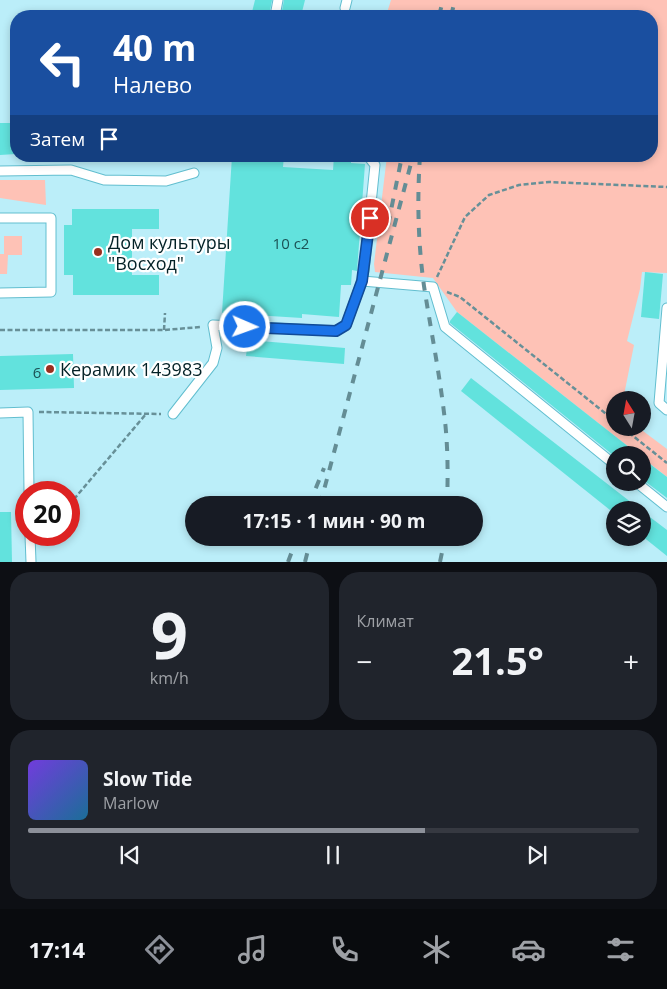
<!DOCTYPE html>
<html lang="ru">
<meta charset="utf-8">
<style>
body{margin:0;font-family:"Open Sans",sans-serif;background:#20242c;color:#f1f3f6;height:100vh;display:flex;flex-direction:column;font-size:19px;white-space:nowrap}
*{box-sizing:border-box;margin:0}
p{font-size:16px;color:#9ea1a6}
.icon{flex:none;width:28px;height:28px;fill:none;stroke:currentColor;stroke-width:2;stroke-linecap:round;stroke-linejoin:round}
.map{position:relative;height:562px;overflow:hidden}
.drawer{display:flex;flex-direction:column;gap:10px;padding:10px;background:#0d0f14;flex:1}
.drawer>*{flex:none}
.banner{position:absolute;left:10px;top:10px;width:648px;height:152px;border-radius:20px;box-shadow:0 2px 8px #0003;background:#1a4fa0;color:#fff;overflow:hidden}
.needle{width:32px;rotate:349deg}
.controls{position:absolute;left:606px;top:391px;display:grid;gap:10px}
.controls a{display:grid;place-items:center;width:45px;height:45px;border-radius:50%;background:#171b24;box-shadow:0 2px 8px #0003;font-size:25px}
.speed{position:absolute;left:15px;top:481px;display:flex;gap:10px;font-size:25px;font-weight:700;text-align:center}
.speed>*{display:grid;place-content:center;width:65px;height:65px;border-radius:50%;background:#171b24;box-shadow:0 2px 8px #0003;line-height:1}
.speed .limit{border:8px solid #d22;background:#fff;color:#111}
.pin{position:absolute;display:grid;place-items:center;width:42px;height:42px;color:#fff;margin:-21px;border:2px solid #fff;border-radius:50%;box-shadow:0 1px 5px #0007}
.me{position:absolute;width:55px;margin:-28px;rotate:92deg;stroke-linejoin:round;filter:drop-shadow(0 0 4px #0008)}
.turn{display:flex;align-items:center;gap:18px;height:105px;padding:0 20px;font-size:22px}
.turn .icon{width:65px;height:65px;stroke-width:2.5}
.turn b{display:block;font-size:35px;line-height:42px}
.then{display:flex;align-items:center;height:48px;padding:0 20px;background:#0003;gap:10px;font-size:19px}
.big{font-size:38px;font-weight:700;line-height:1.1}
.drawer .widget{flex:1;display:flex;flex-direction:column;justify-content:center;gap:8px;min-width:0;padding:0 18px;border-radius:20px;background:#20242c}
.drawer .dial{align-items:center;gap:0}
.dial b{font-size:65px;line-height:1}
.song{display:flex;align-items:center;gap:15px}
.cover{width:60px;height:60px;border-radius:8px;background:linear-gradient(135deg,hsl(260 70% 55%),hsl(200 70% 35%))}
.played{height:5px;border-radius:2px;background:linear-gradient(90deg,#8c9099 65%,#363941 65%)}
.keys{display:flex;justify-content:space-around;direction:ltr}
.heat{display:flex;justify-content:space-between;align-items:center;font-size:28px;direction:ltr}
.drawer .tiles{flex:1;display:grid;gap:10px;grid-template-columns:1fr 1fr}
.widget:last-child{grid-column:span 2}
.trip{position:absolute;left:185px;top:496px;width:298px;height:50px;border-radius:25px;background:#171b24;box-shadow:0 2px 8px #0003;font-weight:700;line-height:50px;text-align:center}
.tabs{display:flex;height:80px;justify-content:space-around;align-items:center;background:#090b0e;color:#9ea1a6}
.tabs .icon{width:35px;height:35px}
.tabs .active{color:#8c9099}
.tabs b{font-size:22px;color:#f1f3f6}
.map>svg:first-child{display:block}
</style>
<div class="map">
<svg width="667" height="562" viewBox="0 0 667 562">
<rect width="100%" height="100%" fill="#bbeef9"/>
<!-- green -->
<g fill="#fec2b6">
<polygon points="391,0 667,0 667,273 642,272 640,289 627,341 634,345 623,400 615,400 615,428 639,428 667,449 667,477 643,458 642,455 639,455 457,312 433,278 375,272 374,264 387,156 651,156 651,16 386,16"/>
<polygon points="0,180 45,180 46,205 0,198"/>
<polygon points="4,236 22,236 22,255 8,255 7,274 0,274 0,254 4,254"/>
</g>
<!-- building -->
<g fill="#62e2dd">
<polygon points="255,0 272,0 269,16 251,16"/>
<polygon points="284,0 305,0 301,16 281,16"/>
<polygon points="0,123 16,123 16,154 0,155"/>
<polygon points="232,156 284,156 283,167 333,170 334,156 351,156 351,163 365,164 357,271 352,270 351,285 341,285 339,317 302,314 302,318 222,313"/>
<polygon points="72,209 159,209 159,229 132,229 132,275 159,275 159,295 73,295 73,275 64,275 64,225 72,225"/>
<polygon points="645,272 663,274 659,319 641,317"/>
<polygon points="457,312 639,455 613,455 450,323 450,321"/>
<polygon points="248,340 345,348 344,364 246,356"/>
<polygon points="73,354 74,388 0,390 0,356"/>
<polygon points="471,378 641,510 610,510 461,391"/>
<polygon points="642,458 667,477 667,498 642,479"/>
<polygon points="642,511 667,530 667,556 642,536"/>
<polygon points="0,512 11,512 12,562 0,562"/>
</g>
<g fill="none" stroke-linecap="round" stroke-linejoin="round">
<!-- service casing -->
<g stroke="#62becf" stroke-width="11">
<g id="service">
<polyline points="345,8 347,0"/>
<polyline points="275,16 278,0"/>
<polyline points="0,171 71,170 104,180 166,181 194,173"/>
<polyline points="0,218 51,218 51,292 0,293"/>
<polyline points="362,281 433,287 445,327 615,465"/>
<polyline points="667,308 659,403 667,410"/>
<polyline points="0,413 28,412 29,492"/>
<polyline points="173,414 213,363 217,348 213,325 336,331 346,325 362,281 364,271 375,165 368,156"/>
<polyline points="636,482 667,507"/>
<polyline points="30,535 31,562"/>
</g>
</g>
<!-- path -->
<g stroke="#679098" stroke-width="2.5" stroke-dasharray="5 2.5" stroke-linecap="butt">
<polyline points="437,277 465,217 489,195 519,185 549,182 667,187"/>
<polyline points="447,292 460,297 615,421"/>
<polyline points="0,330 164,330 201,327"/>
<polyline points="164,330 165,313"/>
<polyline points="39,412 161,414"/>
<polyline points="623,428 667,463"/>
<polyline points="69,505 146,414"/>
</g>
<!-- service -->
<use href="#service" stroke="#fff" stroke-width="9"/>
<!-- rail -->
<g stroke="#648d95" stroke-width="4" stroke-dasharray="9 9" stroke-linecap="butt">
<polyline points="439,16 443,0"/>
<polyline points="451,16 455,0"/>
<path d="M 420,156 C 417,199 418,243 424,286 C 431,331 440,376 445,421 C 448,449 448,477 447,505"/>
<polyline points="388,225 402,156"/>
<polyline points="309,505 324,468"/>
<polyline points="320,505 413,156"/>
<polyline points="288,562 297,538"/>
<polyline points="305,562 311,538"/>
<polyline points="440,562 445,538"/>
</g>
</g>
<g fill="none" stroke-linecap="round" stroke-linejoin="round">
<!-- route casing -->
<g stroke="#114b97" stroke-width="12">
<polyline id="route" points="245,327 336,331 346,325 362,281 370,218"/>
</g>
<!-- route -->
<use href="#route" stroke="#1a73e8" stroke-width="9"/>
</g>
<!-- markers -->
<g fill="#992f1e" stroke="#fff" stroke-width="2">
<circle cx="98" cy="252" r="5"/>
<circle cx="50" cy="369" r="5"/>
</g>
<g text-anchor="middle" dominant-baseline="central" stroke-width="4.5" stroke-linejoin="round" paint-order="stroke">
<!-- number labels -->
<g font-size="15" fill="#1b5154">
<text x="291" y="243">10 с2</text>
<text x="37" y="372">6</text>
</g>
<!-- poi labels -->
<g font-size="18" fill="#032126" stroke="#fff" text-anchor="start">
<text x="108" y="242">Дом культуры<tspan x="108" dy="21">"Восход"</tspan></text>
<text x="60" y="369">Керамик 143983</text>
</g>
</g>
</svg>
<div class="controls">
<a><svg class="needle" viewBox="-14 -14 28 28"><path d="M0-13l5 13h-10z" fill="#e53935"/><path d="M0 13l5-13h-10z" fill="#9ea1a6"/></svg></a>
<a><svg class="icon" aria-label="search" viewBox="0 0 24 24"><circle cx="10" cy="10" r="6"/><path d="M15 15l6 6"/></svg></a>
<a><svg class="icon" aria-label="layers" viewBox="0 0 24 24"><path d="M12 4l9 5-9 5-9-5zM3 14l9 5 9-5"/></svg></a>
</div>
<div class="speed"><div class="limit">20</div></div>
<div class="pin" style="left:370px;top:218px;background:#d93025"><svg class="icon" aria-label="arrive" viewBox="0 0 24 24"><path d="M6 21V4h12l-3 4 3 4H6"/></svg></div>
<svg class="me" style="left:245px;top:327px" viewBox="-20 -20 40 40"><circle r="17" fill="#1a73e8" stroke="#fff" stroke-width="3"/><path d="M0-11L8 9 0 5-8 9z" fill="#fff"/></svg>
<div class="trip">17:15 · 1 мин · 90 m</div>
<div class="banner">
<div class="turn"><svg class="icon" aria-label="left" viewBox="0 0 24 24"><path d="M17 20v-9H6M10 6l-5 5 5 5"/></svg><div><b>40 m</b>Налево</div></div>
<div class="then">Затем<svg class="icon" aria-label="arrive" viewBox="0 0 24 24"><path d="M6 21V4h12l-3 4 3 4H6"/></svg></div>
</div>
</div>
<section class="drawer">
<div class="tiles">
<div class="widget dial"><b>9</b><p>km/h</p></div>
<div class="widget"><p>Климат</p>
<div class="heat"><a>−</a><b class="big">21.5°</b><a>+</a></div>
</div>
<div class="widget">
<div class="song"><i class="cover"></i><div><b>Slow Tide</b><p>Marlow</p></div></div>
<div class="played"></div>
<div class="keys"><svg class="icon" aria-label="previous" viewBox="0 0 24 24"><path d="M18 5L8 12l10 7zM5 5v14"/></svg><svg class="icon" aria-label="pause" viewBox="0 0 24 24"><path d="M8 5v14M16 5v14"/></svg><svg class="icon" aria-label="next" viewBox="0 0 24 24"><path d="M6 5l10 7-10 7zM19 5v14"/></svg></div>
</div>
</div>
</section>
<nav class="tabs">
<b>17:14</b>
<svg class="icon active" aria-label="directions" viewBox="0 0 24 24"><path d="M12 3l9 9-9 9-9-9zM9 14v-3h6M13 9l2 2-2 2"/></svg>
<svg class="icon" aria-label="music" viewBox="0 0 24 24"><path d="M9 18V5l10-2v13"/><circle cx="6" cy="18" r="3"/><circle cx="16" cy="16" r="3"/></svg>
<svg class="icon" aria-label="phone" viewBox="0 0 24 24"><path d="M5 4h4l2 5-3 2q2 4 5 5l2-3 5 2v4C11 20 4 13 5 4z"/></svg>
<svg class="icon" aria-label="climate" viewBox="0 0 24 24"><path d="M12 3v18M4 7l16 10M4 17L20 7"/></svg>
<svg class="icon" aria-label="car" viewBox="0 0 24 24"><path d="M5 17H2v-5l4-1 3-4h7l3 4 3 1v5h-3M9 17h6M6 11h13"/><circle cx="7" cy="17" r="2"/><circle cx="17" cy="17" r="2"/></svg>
<svg class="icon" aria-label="filters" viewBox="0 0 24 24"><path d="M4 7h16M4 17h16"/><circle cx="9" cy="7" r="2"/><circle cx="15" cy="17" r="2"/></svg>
</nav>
